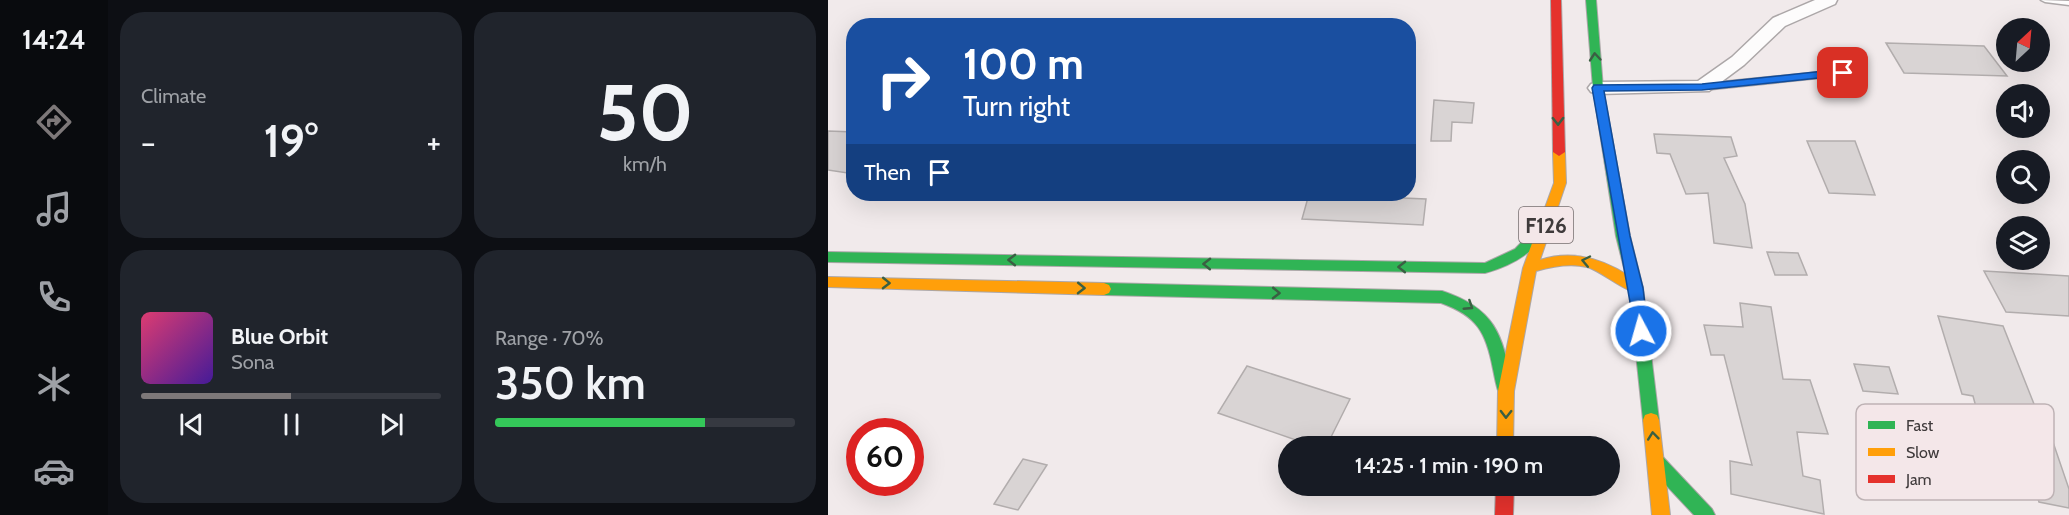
<!DOCTYPE html>
<meta charset="utf-8">
<style>
body{margin:0;font-family:Cabin,sans-serif;background:#20242c;color:#f1f3f6;height:100vh;display:flex;flex-direction:column;font-size:22px;white-space:nowrap}
*{box-sizing:border-box;margin:0}
p{font-size:20px;color:#9ea1a6}
.icon{flex:none;width:33px;height:33px;fill:none;stroke:currentColor;stroke-width:2;stroke-linecap:round;stroke-linejoin:round}
.map{position:relative;flex:1;overflow:hidden}
.drawer{display:flex;flex-direction:column;gap:12px;padding:12px;background:#0d0f14;width:720px}
.drawer>*{flex:none}
.top-card{position:absolute;left:18px;top:18px;width:570px;height:183px;border-radius:24px;box-shadow:0 6px 24px #0002;background:#1a4fa0;color:#fff;overflow:hidden}
.needle{width:39px;rotate:26deg}
.tools{position:absolute;left:1168px;top:18px;display:grid;gap:12px}
.tools a{display:grid;place-items:center;width:54px;height:54px;border-radius:50%;background:#171b24;box-shadow:0 6px 24px #0002;font-size:30px}
.speed{position:absolute;left:18px;top:418px;display:flex;gap:12px;font-size:30px;font-weight:700;text-align:center}
.speed>*{display:grid;place-content:center;width:78px;height:78px;border-radius:50%;background:#171b24;box-shadow:0 6px 24px #0002;line-height:1}
.speed .limit{border:9px solid #d22;background:#fff;color:#111}
.pin{position:absolute;display:grid;place-items:center;width:51px;height:51px;color:#fff;margin:-26px;border-radius:12px;box-shadow:0 3px 9px #0006}
.me{position:absolute;width:66px;margin:-33px;rotate:354deg;stroke-linejoin:round;filter:drop-shadow(0 0 4px #0008)}
.turn{display:flex;align-items:center;gap:21px;height:126px;padding:0 18px;font-size:27px}
.turn .icon{width:78px;height:78px;stroke-width:2.5}
.turn b{display:block;font-size:42px;line-height:51px}
.then{display:flex;align-items:center;height:57px;padding:0 18px;background:#0003;gap:12px;font-size:22px}
.big{font-size:45px;font-weight:600;line-height:1.1}
.drawer .card{flex:1;display:flex;flex-direction:column;justify-content:center;gap:9px;min-width:0;padding:0 21px;border-radius:24px;background:#20242c}
.drawer .dial{align-items:center;gap:0}
.dial b{font-size:78px;line-height:1}
.song{display:flex;align-items:center;gap:18px}
.cover{width:72px;height:72px;border-radius:9px;background:linear-gradient(135deg,hsl(340 70% 55%),hsl(260 70% 35%))}
.played{height:6px;border-radius:3px;background:linear-gradient(90deg,#7d7879 50%,#363941 50%)}
.keys{display:flex;justify-content:space-around;direction:ltr}
.heat{display:flex;justify-content:space-between;align-items:center;font-size:33px;direction:ltr}
.charge{height:9px;border-radius:4px;background:linear-gradient(90deg,#34c759 70%,#363941 0)}
.drawer .tiles{flex:1;display:grid;gap:12px;grid-template-columns:repeat(2,1fr)}
.trip{position:absolute;left:450px;top:436px;width:342px;height:60px;border-radius:30px;background:#171b24;box-shadow:0 6px 24px #0002;font-weight:600;line-height:60px;text-align:center}
main{display:flex;flex:1;min-height:0}
.menu{display:flex;flex-direction:column;width:108px;justify-content:space-around;align-items:center;background:#090b0e;color:#9ea1a6}
.menu .icon{width:42px;height:42px}
.menu .active{color:#7d7879}
.menu b{font-size:27px;color:#f1f3f6}
.map>svg:first-child{display:block}
</style>
<main>
<nav class="menu">
<b>14:24</b>
<svg class="icon active" aria-label="directions" viewBox="0 0 24 24"><path d="M12 3l9 9-9 9-9-9zM9 14v-3h6M13 9l2 2-2 2"/></svg>
<svg class="icon" aria-label="music" viewBox="0 0 24 24"><path d="M9 18V5l10-2v13"/><circle cx="6" cy="18" r="3"/><circle cx="16" cy="16" r="3"/></svg>
<svg class="icon" aria-label="phone" viewBox="0 0 24 24"><path d="M5 4h4l2 5-3 2q2 4 5 5l2-3 5 2v4C11 20 4 13 5 4z"/></svg>
<svg class="icon" aria-label="climate" viewBox="0 0 24 24"><path d="M12 3v18M4 7l16 10M4 17L20 7"/></svg>
<svg class="icon" aria-label="car" viewBox="0 0 24 24"><path d="M5 17H2v-5l4-1 3-4h7l3 4 3 1v5h-3M9 17h6M6 11h13"/><circle cx="7" cy="17" r="2"/><circle cx="17" cy="17" r="2"/></svg>
</nav>
<section class="drawer">
<div class="tiles">
<div class="card"><p>Climate</p>
<div class="heat"><a>−</a><b class="big">19°</b><a>+</a></div>
</div>
<div class="card dial"><b>50</b><p>km/h</p></div>
<div class="card">
<div class="song"><i class="cover"></i><div><b>Blue Orbit</b><p>Sona</p></div></div>
<div class="played"></div>
<div class="keys"><svg class="icon" aria-label="previous" viewBox="0 0 24 24"><path d="M18 5L8 12l10 7zM5 5v14"/></svg><svg class="icon" aria-label="pause" viewBox="0 0 24 24"><path d="M8 5v14M16 5v14"/></svg><svg class="icon" aria-label="next" viewBox="0 0 24 24"><path d="M6 5l10 7-10 7zM19 5v14"/></svg></div>
</div>
<div class="card"><p>Range · 70%</p><b class="big">350 km</b><div class="charge"></div></div>
</div>
</section>
<div class="map">
<svg width="1241" height="515" viewBox="0 0 1241 515">
<rect width="100%" height="100%" fill="#f1eaeb"/>
<!-- building -->
<g fill="#d9d4d4" stroke="#b2adad" stroke-width="1.5">
<polygon points="1058,43 1156,46 1179,76 1076,73"/>
<polygon points="606,100 646,103 644,123 624,122 623,141 603,141"/>
<polygon points="0,131 26,132 26,174 0,170"/>
<polygon points="826,134 903,137 909,156 896,158 917,204 924,248 886,243 880,193 858,194 842,154 829,153"/>
<polygon points="979,141 1027,141 1047,195 1001,193"/>
<polygon points="481,194 598,199 595,225 474,219"/>
<polygon points="939,252 970,253 979,275 947,275"/>
<polygon points="1156,271 1241,276 1241,316 1178,312"/>
<polygon points="912,303 943,307 955,379 982,380 1000,434 969,432 975,476 992,480 996,514 903,494 902,461 924,465 896,355 883,355 876,325 915,327"/>
<polygon points="1110,316 1175,326 1208,409 1214,410 1241,489 1241,508 1211,502 1199,463 1161,455 1145,396 1134,394"/>
<polygon points="1026,364 1061,367 1070,394 1035,391"/>
<polygon points="419,366 522,399 498,447 488,447 390,413"/>
<polygon points="195,459 219,465 190,510 166,504"/>
</g>
<g fill="none" stroke-linecap="round" stroke-linejoin="round">
<!-- lane casing -->
<g stroke="#aca7a8" stroke-width="3">
<g id="lane">
<polygon points="1213,0 1241,1 1241,5 1217,2"/>
<polygon points="1015,70 1020,73 1018,75 874,90 869,87 874,84"/>
</g>
</g>
<!-- street casing -->
<g stroke="#aca7a8" stroke-width="3">
<polygon id="street" points="987,0 1009,0 1007,4 957,26 916,65 881,91 770,94 763,92 760,88 763,84 770,82 870,81 904,57 945,18"/>
</g>
<!-- fast casing -->
<g stroke="#aca7a8" stroke-width="2">
<g id="fast">
<polygon points="758,0 768,0 775,88 802,236 815,288 831,420 829,425 823,427 817,425 815,420 801,288 788,236 765,88"/>
<path d="M 718,220 L 724,225 C 709,251 686,265 657,273 L 0,262 L 0,252 L 657,263 L 687,249 L 713,222 Z"/>
<path d="M 276,283 L 614,291 C 671,310 674,337 686,391 L 684,396 L 678,398 L 672,396 C 668,387 667,378 665,369 C 658,332 649,316 613,303 L 276,295 L 271,293 L 269,289 L 271,285 Z"/>
<polygon points="828,454 834,456 884,509 887,515 866,515 822,468 820,462 822,456"/>
</g>
</g>
<!-- slow casing -->
<g stroke="#aca7a8" stroke-width="2">
<g id="slow">
<path d="M 731,148 L 737,152 L 738,183 L 712,260 C 750,248 782,262 813,284 L 815,288 L 813,292 C 801,296 774,271 759,267 C 742,263 725,266 708,271 L 686,391 L 685,447 L 669,447 L 670,391 L 695,268 L 726,183 L 725,152 Z"/>
<polygon points="0,277 276,283 281,285 283,289 281,293 276,295 0,287"/>
<polygon points="823,413 829,415 831,420 842,515 824,515 815,420 817,415"/>
</g>
</g>
<!-- jam casing -->
<g stroke="#aca7a8" stroke-width="2">
<g id="jam">
<polygon points="723,0 733,0 737,152 731,156 725,152"/>
<polygon points="668,486 686,486 685,515 667,515"/>
</g>
</g>
<!-- lane -->
<use href="#lane" fill="#fdfcfc" fill-rule="evenodd"/>
<!-- street -->
<use href="#street" fill="#fdfcfc" fill-rule="evenodd"/>
<!-- fast -->
<use href="#fast" fill="#30b455" fill-rule="evenodd"/>
<!-- slow -->
<use href="#slow" fill="#ff9f0a" fill-rule="evenodd"/>
<!-- jam -->
<use href="#jam" fill="#e5322d" fill-rule="evenodd"/>
</g>
<!-- one-way arrows -->
<defs><path id="oneway-chevron" d="M-2-3.5L2.5 0L-2 3.5" fill="none" stroke-width="1.6" stroke-linecap="round" stroke-linejoin="round" transform="scale(1.5)"/></defs>
<g stroke="#3a5f43">
<use href="#oneway-chevron" transform="translate(767 57) rotate(-95)"/>
<use href="#oneway-chevron" transform="translate(730 121) rotate(89)"/>
<use href="#oneway-chevron" transform="translate(184 260) rotate(-179)"/>
<use href="#oneway-chevron" transform="translate(758 261) rotate(-168)"/>
<use href="#oneway-chevron" transform="translate(379 264) rotate(-179)"/>
<use href="#oneway-chevron" transform="translate(574 267) rotate(-179)"/>
<use href="#oneway-chevron" transform="translate(58 283) rotate(1)"/>
<use href="#oneway-chevron" transform="translate(253 288) rotate(1)"/>
<use href="#oneway-chevron" transform="translate(448 293) rotate(1)"/>
<use href="#oneway-chevron" transform="translate(641 306) rotate(33)"/>
<use href="#oneway-chevron" transform="translate(678 414) rotate(91)"/>
<use href="#oneway-chevron" transform="translate(825 436) rotate(-96)"/>
</g>
<!-- route -->
<polygon fill="#1a73e8" stroke="#114b97" stroke-width="1.5" points="1015,69 1019,70 1019,75 874,90 776,91 802,236 815,288 820,331 818,336 813,337 808,336 764,88 766,85 874,84"/>
<g text-anchor="middle" dominant-baseline="central" stroke-width="5" stroke-linejoin="round" paint-order="stroke">
<!-- shield labels -->
<rect fill="#f4e7e9" stroke="#756e6f" stroke-width="1.5" x="691" y="207" width="54" height="36" rx="4.5"/>
<g font-size="21" font-weight="bold" fill="#3f3a3b">
<text x="718" y="225">F126</text>
</g>
</g>
<!-- legend -->
<rect x="1028" y="404" width="198" height="96" rx="9" fill="#f4e7e9" stroke="#beb3b5" stroke-width="1.5"/>
<rect x="1040" y="421" width="27" height="8" fill="#30b455"/>
<rect x="1040" y="448" width="27" height="8" fill="#ff9f0a"/>
<rect x="1040" y="475" width="27" height="8" fill="#e5322d"/>
<g font-size="16" fill="#3f3a3b">
<text x="1078" y="431">Fast</text>
<text x="1078" y="458">Slow</text>
<text x="1078" y="485">Jam</text>
</g>
</svg>
<div class="tools">
<a><svg class="needle" viewBox="-14 -14 28 28"><path d="M0-13l5 13h-10z" fill="#e53935"/><path d="M0 13l5-13h-10z" fill="#9ea1a6"/></svg></a>
<a><svg class="icon" aria-label="sound" viewBox="0 0 24 24"><path d="M4 9h4l5-4v14l-5-4H4zM17 9q2 3 0 6"/></svg></a>
<a><svg class="icon" aria-label="search" viewBox="0 0 24 24"><circle cx="10" cy="10" r="6"/><path d="M15 15l6 6"/></svg></a>
<a><svg class="icon" aria-label="layers" viewBox="0 0 24 24"><path d="M12 4l9 5-9 5-9-5zM3 14l9 5 9-5"/></svg></a>
</div>
<div class="speed"><div class="limit">60</div></div>
<div class="pin" style="left:1015px;top:73px;background:#d93025"><svg class="icon" aria-label="arrive" viewBox="0 0 24 24"><path d="M6 21V4h12l-3 4 3 4H6"/></svg></div>
<svg class="me" style="left:813px;top:331px" viewBox="-20 -20 40 40"><circle r="17" fill="#1a73e8" stroke="#fff" stroke-width="3"/><path d="M0-11L8 9 0 5-8 9z" fill="#fff"/></svg>
<div class="trip">14:25 · 1 min · 190 m</div>
<div class="top-card">
<div class="turn"><svg class="icon" aria-label="right" viewBox="0 0 24 24"><path d="M7 20v-9h11M14 6l5 5-5 5"/></svg><div><b>100 m</b>Turn right</div></div>
<div class="then">Then<svg class="icon" aria-label="arrive" viewBox="0 0 24 24"><path d="M6 21V4h12l-3 4 3 4H6"/></svg></div>
</div>
</div>
</main>
